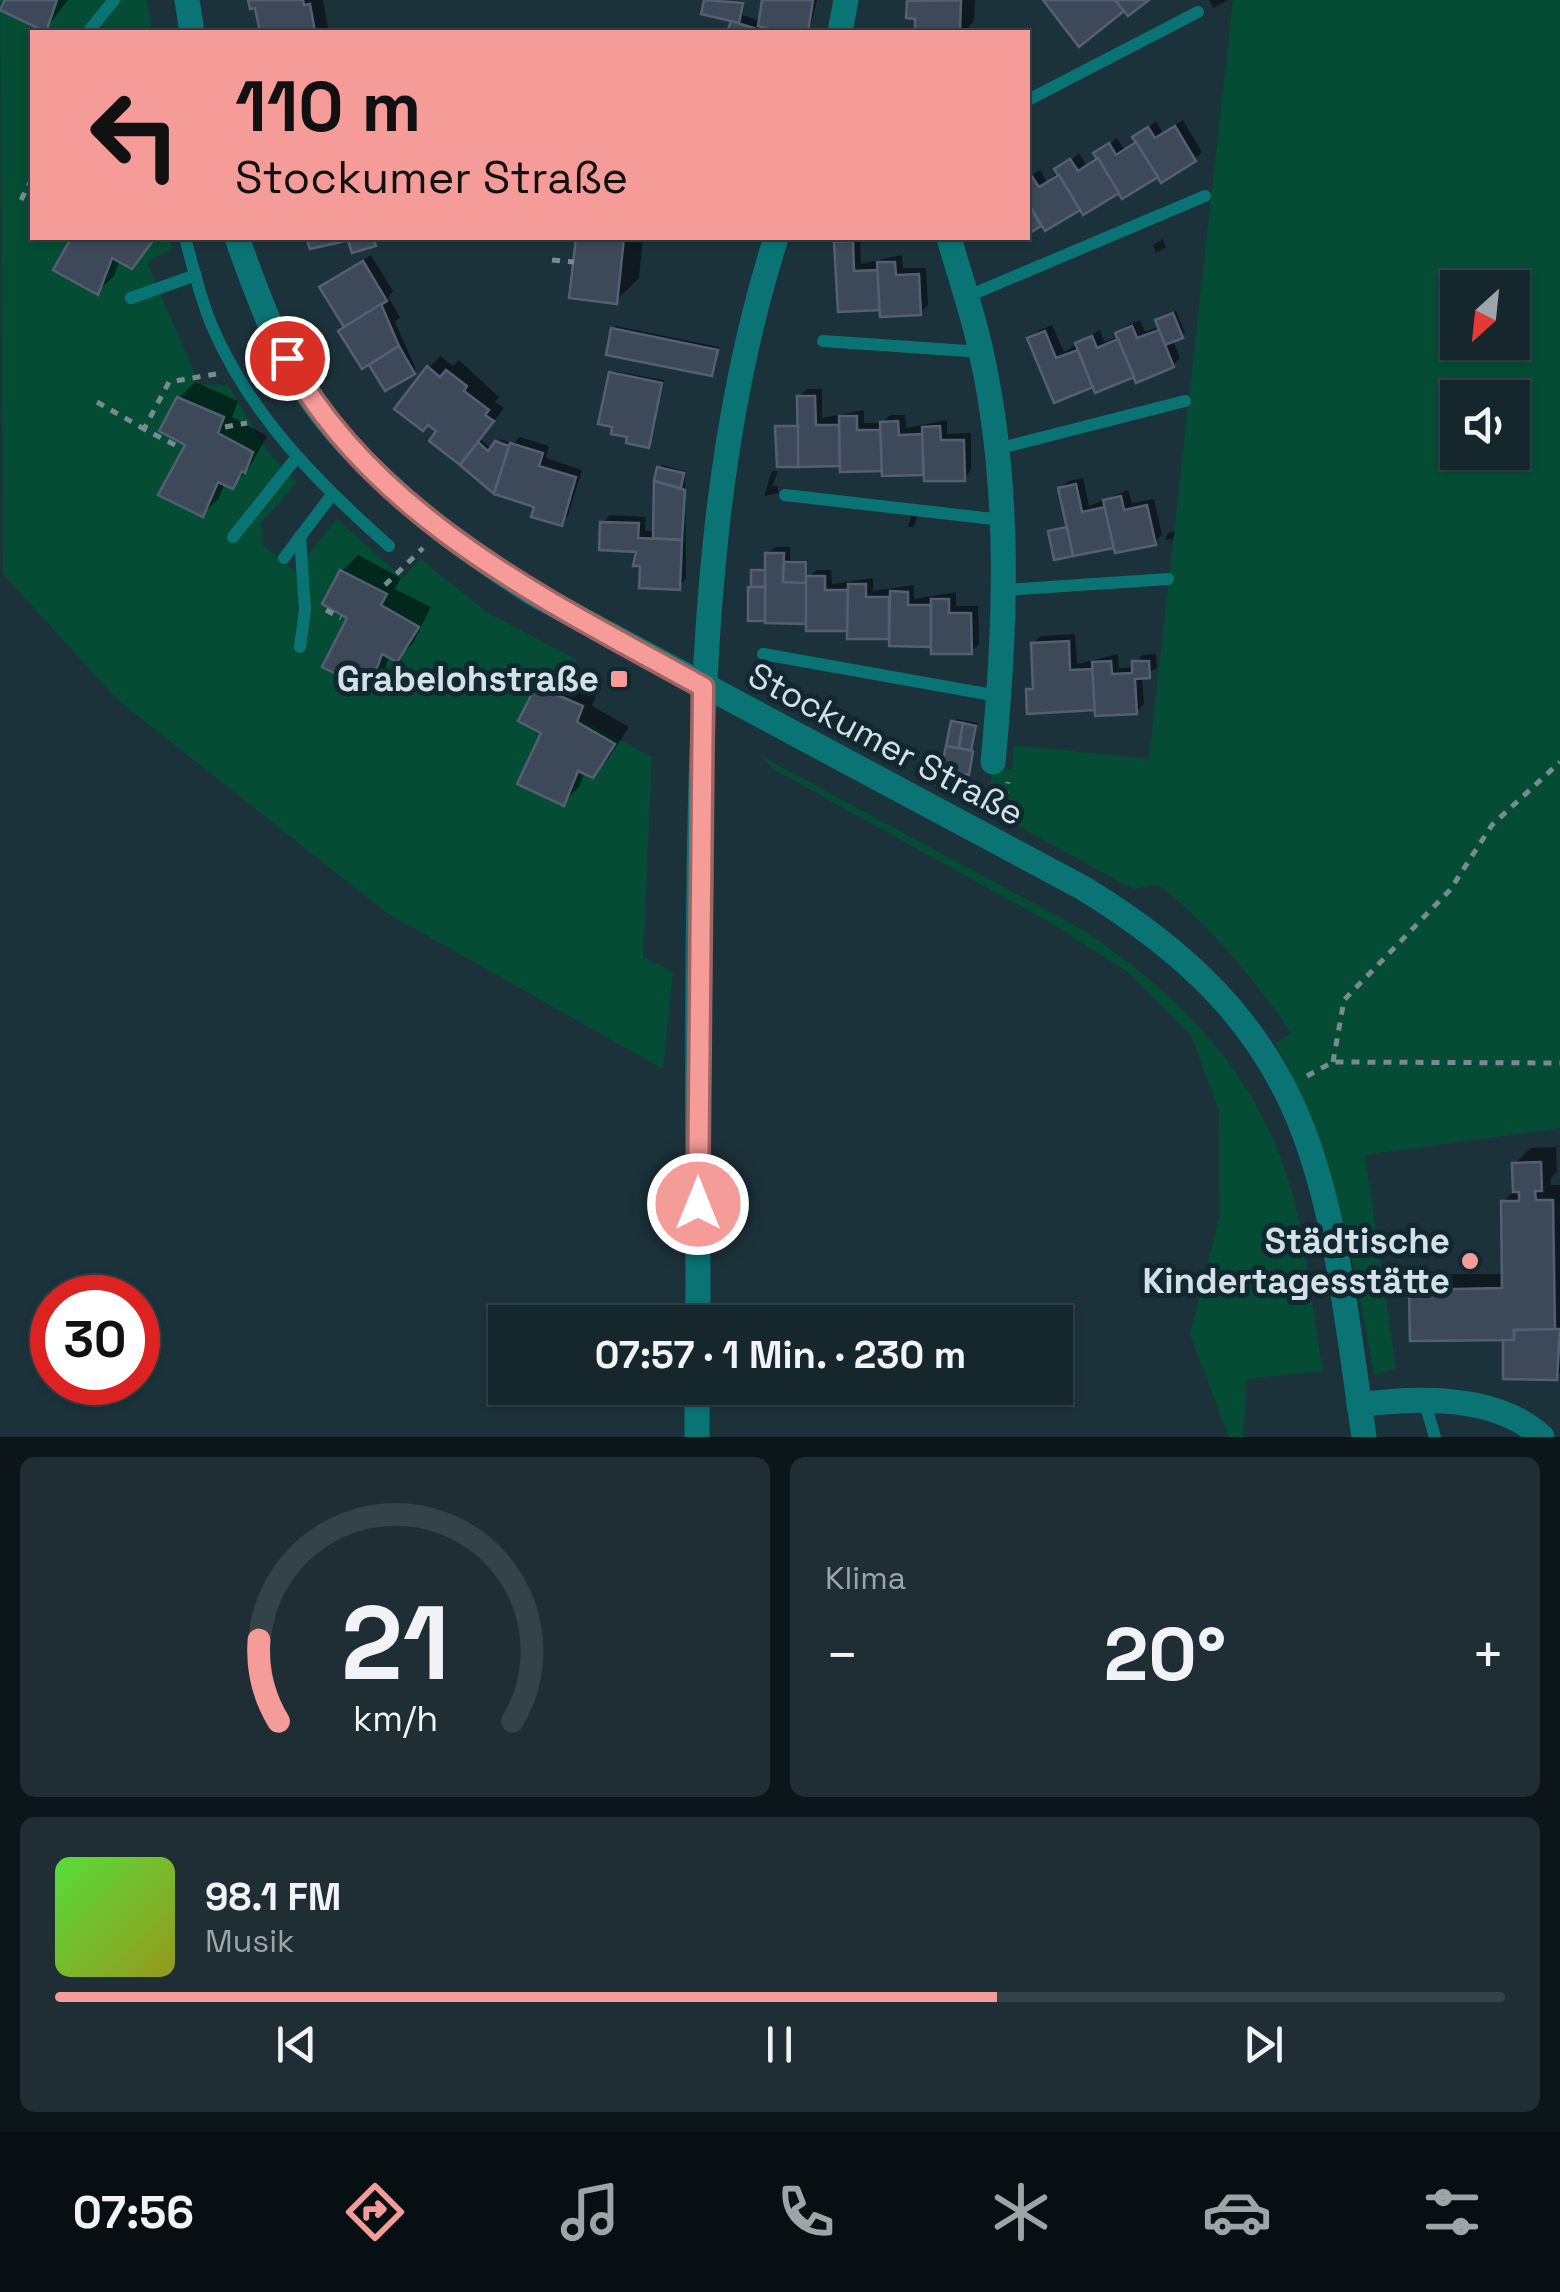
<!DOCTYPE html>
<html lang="de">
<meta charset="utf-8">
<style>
body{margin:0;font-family:"Space Grotesk",sans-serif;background:#1e2e34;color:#f1f3f6;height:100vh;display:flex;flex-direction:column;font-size:38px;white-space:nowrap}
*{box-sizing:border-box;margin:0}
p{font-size:32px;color:#9da5a9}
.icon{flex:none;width:55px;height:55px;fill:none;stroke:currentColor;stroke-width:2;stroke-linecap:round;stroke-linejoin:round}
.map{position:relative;height:1437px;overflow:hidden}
.drawer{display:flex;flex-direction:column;gap:20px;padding:20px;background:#0c1518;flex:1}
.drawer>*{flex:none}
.banner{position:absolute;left:30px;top:30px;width:1000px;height:210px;border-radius:0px;box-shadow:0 2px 8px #0004,0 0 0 2px #344348;background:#f59b98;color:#111;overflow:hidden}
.needle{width:65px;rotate:207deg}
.controls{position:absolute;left:1440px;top:270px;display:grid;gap:20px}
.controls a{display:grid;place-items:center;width:90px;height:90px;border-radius:0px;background:#15262c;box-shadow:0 2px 8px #0004,0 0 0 2px #344348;font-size:50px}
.speed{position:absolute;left:30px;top:1275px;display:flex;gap:20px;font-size:50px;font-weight:700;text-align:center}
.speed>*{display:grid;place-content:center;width:130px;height:130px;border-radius:50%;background:#15262c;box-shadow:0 2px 8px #0004,0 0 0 2px #344348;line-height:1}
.speed .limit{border:15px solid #d22;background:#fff;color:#111}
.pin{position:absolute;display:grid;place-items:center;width:85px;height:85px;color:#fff;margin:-42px;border:5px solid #fff;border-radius:50%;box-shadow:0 2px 10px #0007}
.me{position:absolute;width:110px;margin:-55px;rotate:0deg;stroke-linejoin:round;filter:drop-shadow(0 0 8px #0008)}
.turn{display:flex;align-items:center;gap:35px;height:210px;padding:0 40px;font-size:45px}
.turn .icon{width:130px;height:130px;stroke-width:2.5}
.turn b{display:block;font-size:70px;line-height:85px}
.big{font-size:75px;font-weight:800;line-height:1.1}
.drawer .card{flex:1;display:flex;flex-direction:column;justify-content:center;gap:15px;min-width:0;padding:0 35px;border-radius:15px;background:#1e2e34}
.drawer .dial{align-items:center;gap:0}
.dial svg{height:260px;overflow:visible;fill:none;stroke:#344348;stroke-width:7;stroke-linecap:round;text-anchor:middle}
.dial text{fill:#f1f3f6;stroke:none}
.song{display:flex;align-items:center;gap:30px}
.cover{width:120px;height:120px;border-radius:15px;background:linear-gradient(135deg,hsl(110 70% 55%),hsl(60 70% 35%))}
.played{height:10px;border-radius:5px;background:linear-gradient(90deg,#f59b98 65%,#344348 65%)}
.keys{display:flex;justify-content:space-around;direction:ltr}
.heat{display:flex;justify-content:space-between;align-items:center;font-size:55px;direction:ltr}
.drawer .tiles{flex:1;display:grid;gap:20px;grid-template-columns:1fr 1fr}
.card:last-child{grid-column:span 2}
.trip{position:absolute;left:488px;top:1305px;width:585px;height:100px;border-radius:0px;background:#15262c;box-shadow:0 2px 8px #0004,0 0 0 2px #344348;font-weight:800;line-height:100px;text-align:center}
.tabs{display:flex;height:160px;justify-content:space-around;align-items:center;background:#080f12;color:#9da5a9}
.tabs .icon{width:70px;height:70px}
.tabs .on{color:#f59b98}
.tabs b{font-size:45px;color:#f1f3f6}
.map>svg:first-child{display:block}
</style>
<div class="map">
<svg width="1560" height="1437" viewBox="0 0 1560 1437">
<rect width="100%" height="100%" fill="#1c323b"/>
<!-- green -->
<g fill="#054c35" fill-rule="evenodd">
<polygon points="0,0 147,0 152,32 32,32 32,238 168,238 173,248 147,262 199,384 228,385 267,451 297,482 261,523 263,545 295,571 337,519 403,578 420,559 488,613 577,660 561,694 583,706 579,719 652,757 643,957 673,972 663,1069 387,913 118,700 3,574"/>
<path d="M 1233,0 L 1560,0 L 1560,1128 L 1365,1155 L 1396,1368 L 1374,1375 C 1354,1261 1333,1145 1275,1044 L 1291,1033 C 1257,982 1207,921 1158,885 L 1133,889 L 987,809 L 993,767 L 1012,770 L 1014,745 L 1149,759 ZM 1458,288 L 1512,288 L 1512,342 L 1458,342 ZM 1458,398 L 1512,398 L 1512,452 L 1458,452 Z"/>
<path d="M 761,756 L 1083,930 C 1187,1000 1269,1085 1297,1213 C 1308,1265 1314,1319 1323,1371 L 1247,1379 L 1243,1437 L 1229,1437 L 1190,1334 L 1220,1215 L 1219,1110 L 1191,1035 L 1128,972 L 1051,923 L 775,770 Z"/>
</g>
<!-- shadow -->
<g fill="#0007">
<polygon points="9,0 68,0 45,30"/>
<polygon points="253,0 323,0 329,32 261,32"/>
<polygon points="707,0 744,1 742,15 764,22 766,0 817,0 809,32 730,32 736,20 704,12"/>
<polygon points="975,0 974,21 963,32 917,32 918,16 911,0"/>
<polygon points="1209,0 1228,0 1213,8"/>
<polygon points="1183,120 1202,152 1195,159 1123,196 1119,190 1028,231 1028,177 1040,170 1047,182 1079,153 1086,165 1117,138 1124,149 1156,121 1163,133"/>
<polygon points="77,238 157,238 132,266 120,259 114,276 98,291 57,269"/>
<polygon points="577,238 643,238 639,278 616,301 572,296"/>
<polygon points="842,238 860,238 861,264 902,255 903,268 926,268 928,305 920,313 882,308 840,310 837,243"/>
<polygon points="1163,239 1166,247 1156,253 1153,245"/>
<polygon points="371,255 393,291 388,297 400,317 395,322 416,369 413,372 372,365 380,358 363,366 322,287"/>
<polygon points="1176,311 1185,333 1173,340 1180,358 1173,365 1094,384 1055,400 1030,339 1038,331 1052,325 1064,352 1100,330 1104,342 1119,336 1126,326 1140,320 1145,332 1160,326 1161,317"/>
<polygon points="616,326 719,347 715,370 712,373 613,330"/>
<polygon points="440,356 453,366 459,360 499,397 495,402 504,408 480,439 492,449 500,439 513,444 520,437 549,446 546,458 582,470 568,516 561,523 537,505 496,492 432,440 440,430 429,368"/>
<polygon points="614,371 664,380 648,445 630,435 611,374"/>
<polygon points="195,382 238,401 232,417 267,436 248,470 232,486 225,483 219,498 203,514 179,398"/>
<polygon points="807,389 822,389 822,418 864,410 864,423 882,423 890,415 905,415 906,428 947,420 947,434 971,433 971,470 964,478 884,474 884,468 842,463 778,427 800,424 799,397"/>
<polygon points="662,465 685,471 686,579 679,587 603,523 610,515 646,517 645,531 656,531"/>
<polygon points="772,471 778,471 772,486 778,486 778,493 764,496"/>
<polygon points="1083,478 1089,506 1128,490 1132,503 1154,499 1162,535 1154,542 1051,532 1069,526 1061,488 1068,481"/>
<polygon points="912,514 918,514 914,527 908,527"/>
<polygon points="1175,531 1173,539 1165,540 1168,533"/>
<polygon points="775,547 790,547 790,560 808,560 808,578 816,570 831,570 832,584 873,578 873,591 914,585 914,599 956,592 956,606 978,606 979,644 971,651 891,636 850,636 850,629 808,622 753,571 767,567 767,554"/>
<polygon points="358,555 401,578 395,589 431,607 413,643 397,659 390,655 384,671 368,687 342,571"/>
<polygon points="1075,634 1077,664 1118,654 1119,668 1134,667 1142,655 1156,654 1157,668 1142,676 1144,704 1136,712 1029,711 1028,690 1035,683 1033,644 1041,636"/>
<polygon points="554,672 598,690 592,706 629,727 608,759 592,775 585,772 579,787 563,803 538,688"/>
<polygon points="956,719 978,723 968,773 944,768"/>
<polygon points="1556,1147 1557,1172 1551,1178 1551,1185 1560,1185 1560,1373 1556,1377 1505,1338 1412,1291 1428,1274 1504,1274 1503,1202 1515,1190 1514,1164 1531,1148"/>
</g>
<!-- building -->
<g fill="#3d4859" stroke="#546072" stroke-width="2.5">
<polygon points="5,0 57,0 46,32 0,10"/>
<polygon points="248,0 303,0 304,5 310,4 315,32 260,32 255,8 250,9"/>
<polygon points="704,0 743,3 739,23 701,14"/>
<polygon points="762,0 813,0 808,32 780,32 758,26"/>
<polygon points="961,0 960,32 915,32 915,19 906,18 907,1"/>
<polygon points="1043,0 1115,0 1124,11 1079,47"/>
<polygon points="1115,0 1149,0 1128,16"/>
<polygon points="731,21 760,30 780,32 727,32"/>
<polygon points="1175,126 1196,161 1161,183 1132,137 1148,127 1155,138"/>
<polygon points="1136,142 1158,177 1122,199 1093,153 1109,143 1116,155"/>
<polygon points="1098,158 1119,193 1083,215 1054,169 1070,159 1078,171"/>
<polygon points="1031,175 1039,187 1059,175 1080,210 1045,231 1028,203"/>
<polygon points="1028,203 1041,226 1028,234"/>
<polygon points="71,238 155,238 132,269 112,258 98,295 53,270"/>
<polygon points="306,238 359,238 310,249"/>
<polygon points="359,238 373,238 376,246 352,253 348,241"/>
<polygon points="576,238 624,238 617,304 569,298"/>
<polygon points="853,241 854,271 878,270 880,310 838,312 834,242"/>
<polygon points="363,261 387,301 344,327 319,287"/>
<polygon points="877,262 895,262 896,275 919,274 921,315 880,317"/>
<polygon points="381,304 399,346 362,369 338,331"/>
<polygon points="1173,313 1183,338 1165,345 1155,320"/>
<polygon points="1132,326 1137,338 1159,330 1174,367 1136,383 1115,333"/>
<polygon points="611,328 718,350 712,376 606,355"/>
<polygon points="1045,331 1056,358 1078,350 1093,387 1054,403 1027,338"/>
<polygon points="1092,336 1097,348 1118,339 1134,377 1095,393 1075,343"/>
<polygon points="399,346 415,374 385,391 369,365"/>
<polygon points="427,366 440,377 446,370 467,386 464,391 489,410 485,415 494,421 460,465 429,441 436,431 428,425 423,431 394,409"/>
<polygon points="609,372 662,383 649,448 626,443 627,437 611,434 612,427 598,424"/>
<polygon points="797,396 815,396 816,425 839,425 840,466 798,467"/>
<polygon points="177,397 224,417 218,433 253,452 245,473 242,471 233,489 218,482 203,517 158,495 185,445 159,431"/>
<polygon points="839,416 857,416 857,430 881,430 882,471 840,472"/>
<polygon points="898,421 899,435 923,434 923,475 882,476 880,422"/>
<polygon points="775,426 798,426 798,467 777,467"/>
<polygon points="940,426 941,440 964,440 965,481 924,481 922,427"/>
<polygon points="495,441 509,446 494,494 460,465 478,442 488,451"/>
<polygon points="510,443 543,453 539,466 576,477 562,526 531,517 534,507 494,494"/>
<polygon points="657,467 684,473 681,488 654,481"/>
<polygon points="654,481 685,490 682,540 653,538"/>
<polygon points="1076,484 1082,512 1105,507 1114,548 1073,556 1058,488"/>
<polygon points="1121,496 1124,510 1147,505 1156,545 1115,553 1103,500"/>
<polygon points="600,522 639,523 638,538 682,540 680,590 639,588 640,566 633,566 636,552 599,550"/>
<polygon points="1067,527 1073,556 1054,560 1048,531"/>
<polygon points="765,553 784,553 783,582 807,582 807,624 765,623"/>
<polygon points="784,562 806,562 806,583 783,582"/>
<polygon points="340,570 387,594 381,605 419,627 397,662 382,654 369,690 322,667 347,618 322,604"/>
<rect x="751" y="570" width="14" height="17"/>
<polygon points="806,576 825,576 825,590 848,590 849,631 806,631"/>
<polygon points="848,584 866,584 866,597 889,597 889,639 847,639"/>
<rect x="748" y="587" width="17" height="34"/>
<polygon points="890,591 908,592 908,605 931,605 931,647 889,646"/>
<polygon points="931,599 949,599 949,613 971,613 972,654 931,654"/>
<polygon points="1069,641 1070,670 1094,669 1095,710 1027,714 1026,689 1033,689 1031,643"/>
<polygon points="1111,661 1112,674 1132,673 1132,661 1149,661 1150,678 1135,679 1137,714 1095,716 1092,662"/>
<polygon points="536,686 583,706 577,722 615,744 593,778 578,771 564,806 517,784 541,733 518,721"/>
<polygon points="951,721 963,723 959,748 946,746"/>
<polygon points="963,723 976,726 971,751 959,748"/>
<polygon points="946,746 973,751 969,775 941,770"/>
<polygon points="1541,1162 1542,1191 1535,1191 1536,1200 1553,1200 1555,1330 1514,1330 1514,1340 1410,1341 1409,1290 1502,1288 1501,1201 1519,1201 1519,1192 1513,1192 1512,1163"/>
<polygon points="1560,1329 1557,1380 1503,1379 1503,1340 1514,1340 1514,1330"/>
</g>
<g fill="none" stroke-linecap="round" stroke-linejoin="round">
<!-- path -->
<g stroke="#798a92" stroke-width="5" stroke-dasharray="8 8" stroke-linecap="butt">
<polyline points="21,200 32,179"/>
<polyline points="552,260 574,262"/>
<polyline points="97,402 144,429"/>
<polyline points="225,427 247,423"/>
<polyline points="175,445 144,429 169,382 216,374"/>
<polyline points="385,585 423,548"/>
<polyline points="326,610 341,618"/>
<polyline points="1002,815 1008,782"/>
<polyline points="1333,1062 1344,1000 1450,890 1492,825 1560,762"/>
<polyline points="1307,1076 1333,1062 1560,1063"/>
</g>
<!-- lane -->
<g stroke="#0a7474" stroke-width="12">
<polyline points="88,32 114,0"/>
<polyline points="1028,100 1198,12"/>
<path d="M 185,238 C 193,266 200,298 212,326 C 250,415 318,483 389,546"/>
<polyline points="966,297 1205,196"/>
<polyline points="131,298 196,275"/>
<polyline points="823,341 982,352"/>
<polyline points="997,449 1185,401"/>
<polyline points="785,495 1002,520"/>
<polyline points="300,536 305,610 300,647"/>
<polyline points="233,537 296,458"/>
<polyline points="284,558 331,496"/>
<polyline points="1004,590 1168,579"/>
<polyline points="763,654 998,696"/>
<polyline points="1424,1400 1435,1437"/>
</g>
<!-- street -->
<g stroke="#0a7474" stroke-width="25">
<polyline points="187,0 192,32"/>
<polyline points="840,32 846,0"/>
<path d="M 237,238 C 258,296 280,360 319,410 C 375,484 456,544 534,594 L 1083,888 C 1323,1034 1327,1182 1364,1437"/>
<path d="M 949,238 C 960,277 974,316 982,356 C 1011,489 1006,627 993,762"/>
<path d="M 698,1322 C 698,1156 696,989 700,822 C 704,626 716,426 776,238"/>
<path d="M 1359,1405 C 1417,1397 1496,1394 1542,1437"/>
<polyline points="697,1437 697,1388"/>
</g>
</g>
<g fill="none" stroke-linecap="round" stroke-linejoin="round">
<!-- route casing -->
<g stroke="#9f6563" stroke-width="25">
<path id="route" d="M 287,358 C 374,518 550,602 703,687 L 698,1204"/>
</g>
<!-- route -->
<use href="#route" stroke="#f59b98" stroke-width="18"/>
</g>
<!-- markers -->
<g fill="#f59b98" stroke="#122831" stroke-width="4">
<rect x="609" y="669" width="20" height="20" rx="5"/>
<circle cx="1470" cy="1261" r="10"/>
</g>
<g text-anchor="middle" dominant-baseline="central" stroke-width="10" stroke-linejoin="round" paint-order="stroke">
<!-- poi labels -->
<g font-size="35" font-weight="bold" fill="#d3e0e6" stroke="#122831" text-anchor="end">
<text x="599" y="679">Grabelohstraße</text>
<text x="1450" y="1241">Städtische<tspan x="1450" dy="40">Kindertagesstätte</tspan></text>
</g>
<!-- street labels -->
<g font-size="35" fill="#d3e0e6" stroke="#122831">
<text transform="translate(886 744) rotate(28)">Stockumer Straße</text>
</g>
</g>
</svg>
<div class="controls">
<a><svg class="needle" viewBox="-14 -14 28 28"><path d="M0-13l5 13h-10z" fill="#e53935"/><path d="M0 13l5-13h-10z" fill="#9da5a9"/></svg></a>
<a><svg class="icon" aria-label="sound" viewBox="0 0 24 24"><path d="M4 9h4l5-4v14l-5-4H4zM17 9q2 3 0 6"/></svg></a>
</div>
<div class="speed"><div class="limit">30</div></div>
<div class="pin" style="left:287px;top:358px;background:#d93025"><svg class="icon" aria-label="arrive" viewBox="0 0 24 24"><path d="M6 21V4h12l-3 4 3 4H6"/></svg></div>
<svg class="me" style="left:698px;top:1204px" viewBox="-20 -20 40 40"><circle r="17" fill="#f59b98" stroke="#fff" stroke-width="3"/><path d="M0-11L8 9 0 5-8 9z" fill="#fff"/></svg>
<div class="trip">07:57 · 1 Min. · 230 m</div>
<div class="banner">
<div class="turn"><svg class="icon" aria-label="left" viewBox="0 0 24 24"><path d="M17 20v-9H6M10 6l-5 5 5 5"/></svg><div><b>110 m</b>Stockumer Straße</div></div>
</div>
</div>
<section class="drawer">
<div class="tiles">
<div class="card dial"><svg viewBox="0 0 100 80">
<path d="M14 69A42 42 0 1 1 86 69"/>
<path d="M14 69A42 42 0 0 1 8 44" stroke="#f59b98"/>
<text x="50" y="56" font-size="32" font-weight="700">21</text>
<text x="50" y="72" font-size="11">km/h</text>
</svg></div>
<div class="card"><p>Klima</p>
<div class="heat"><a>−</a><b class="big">20°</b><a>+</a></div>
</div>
<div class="card">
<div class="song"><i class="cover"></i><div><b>98.1 FM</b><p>Musik</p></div></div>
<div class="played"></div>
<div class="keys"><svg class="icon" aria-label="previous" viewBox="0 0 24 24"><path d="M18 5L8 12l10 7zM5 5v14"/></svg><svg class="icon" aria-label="pause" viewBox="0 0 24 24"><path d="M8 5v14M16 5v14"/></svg><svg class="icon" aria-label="next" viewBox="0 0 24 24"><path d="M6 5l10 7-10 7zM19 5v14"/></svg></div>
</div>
</div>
</section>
<nav class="tabs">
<b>07:56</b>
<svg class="icon on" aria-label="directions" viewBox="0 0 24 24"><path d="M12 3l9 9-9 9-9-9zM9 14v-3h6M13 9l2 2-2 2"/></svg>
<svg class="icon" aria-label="music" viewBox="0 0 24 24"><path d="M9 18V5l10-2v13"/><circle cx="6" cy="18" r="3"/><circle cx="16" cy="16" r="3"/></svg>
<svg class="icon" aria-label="phone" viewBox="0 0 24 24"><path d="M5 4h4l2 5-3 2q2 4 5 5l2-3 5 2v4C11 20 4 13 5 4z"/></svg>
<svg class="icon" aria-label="climate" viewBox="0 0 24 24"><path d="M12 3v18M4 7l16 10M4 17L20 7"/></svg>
<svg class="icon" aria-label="car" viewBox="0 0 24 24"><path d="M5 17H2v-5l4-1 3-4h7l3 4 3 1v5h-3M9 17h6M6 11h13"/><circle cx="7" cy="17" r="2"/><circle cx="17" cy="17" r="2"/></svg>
<svg class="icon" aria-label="filters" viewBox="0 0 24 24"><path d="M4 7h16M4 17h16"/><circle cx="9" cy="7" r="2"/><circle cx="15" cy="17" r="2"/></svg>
</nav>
